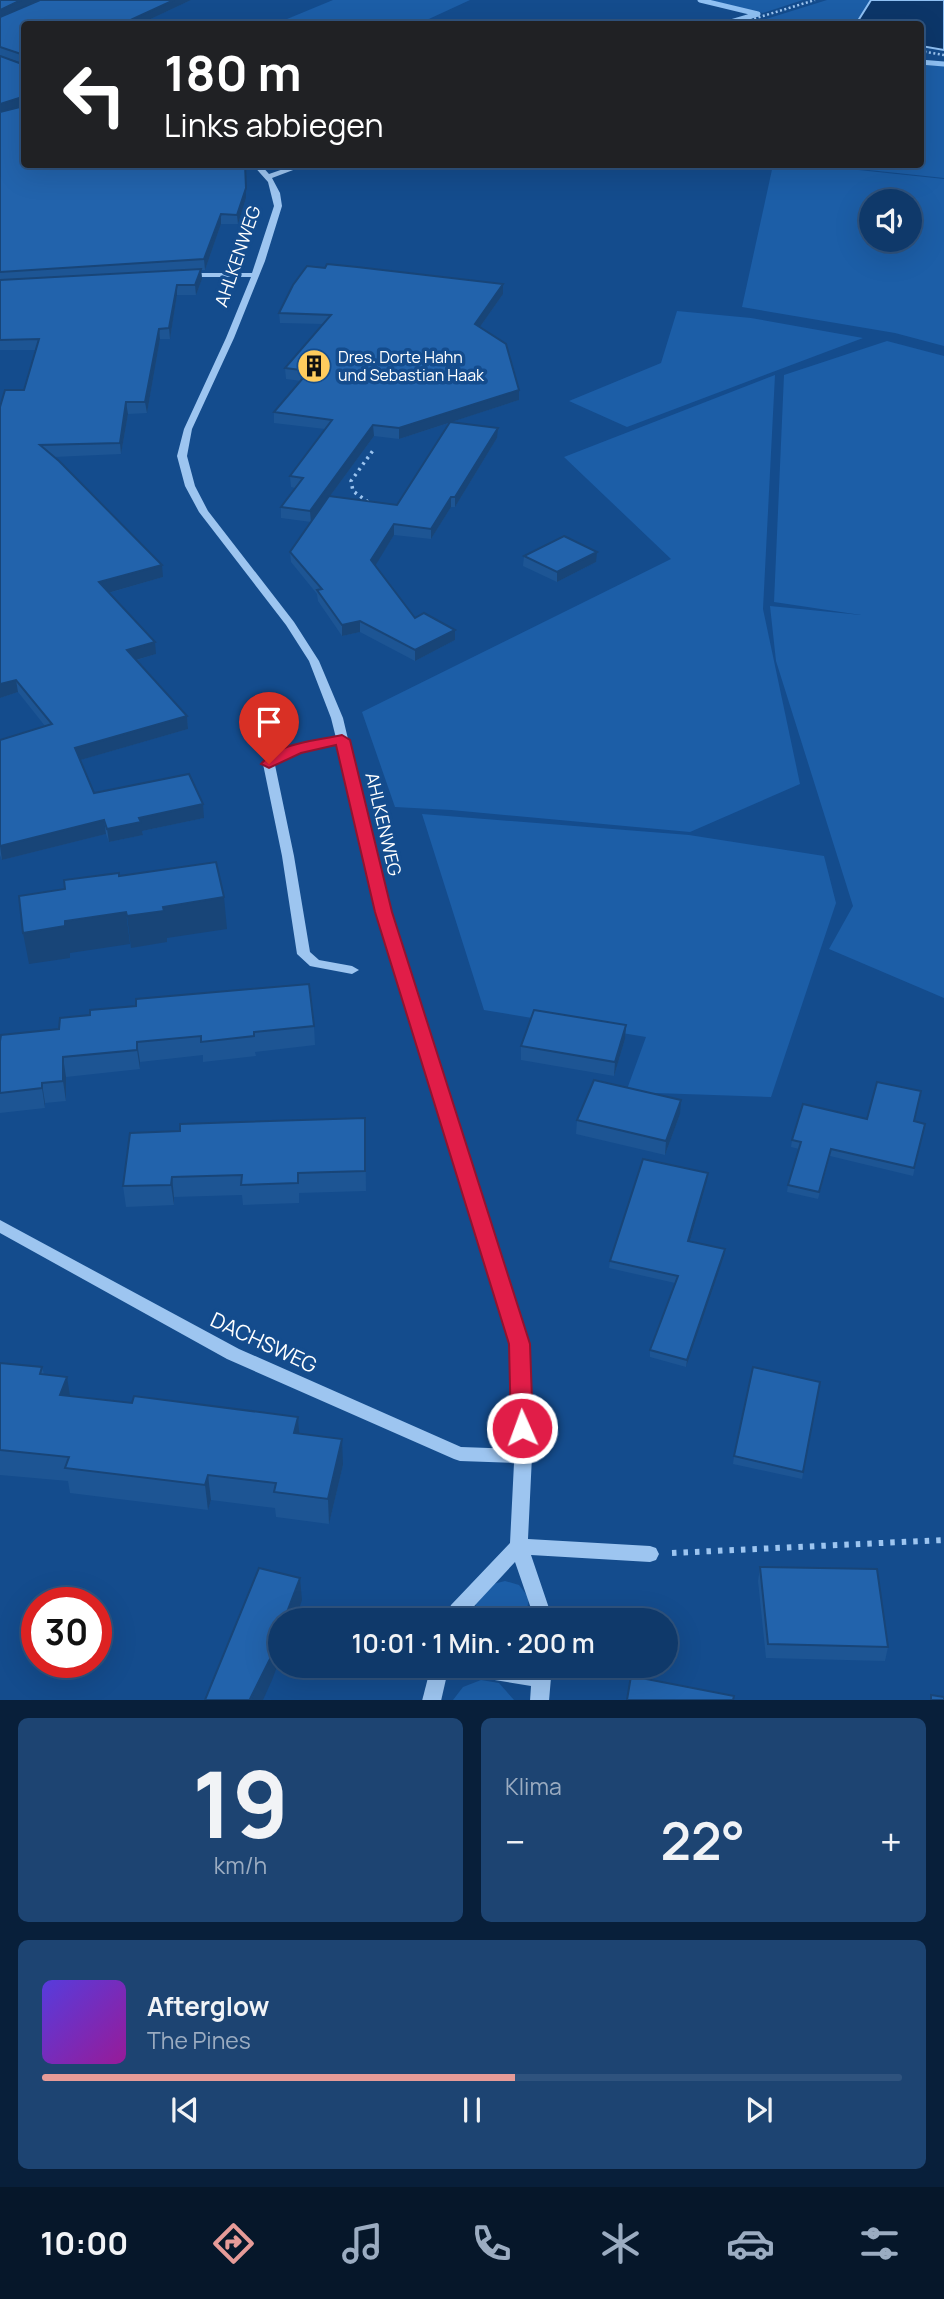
<!DOCTYPE html>
<html lang="de">
<meta charset="utf-8">
<style>
body{margin:0;font-family:Manrope,sans-serif;background:#1d4472;color:#f1f3f6;height:100vh;display:flex;flex-direction:column;font-size:26px;white-space:nowrap}
*{box-sizing:border-box;margin:0}
p{font-size:23px;color:#9bacc1}
.icon{flex:none;width:38px;height:38px;fill:none;stroke:currentColor;stroke-width:2;stroke-linecap:round;stroke-linejoin:round}
.map{position:relative;height:1700px;overflow:hidden}
.side{display:flex;flex-direction:column;gap:18px;padding:18px;background:#081f3a;flex:1}
.side>*{flex:none}
.banner{position:absolute;left:21px;top:21px;width:903px;height:147px;border-radius:7px;box-shadow:0 7px 28px #0002,0 0 0 2px #2f537e;background:#202124;color:#fff;overflow:hidden}
.fabs{position:absolute;left:859px;top:189px;display:grid;gap:14px}
.fabs a{display:grid;place-items:center;width:63px;height:63px;border-radius:50%;background:#0f396a;box-shadow:0 7px 28px #0002,0 0 0 2px #2f537e;font-size:35px}
.speed{position:absolute;left:21px;top:1587px;display:flex;gap:14px;font-size:35px;font-weight:700;text-align:center}
.speed>*{display:grid;place-content:center;width:91px;height:91px;border-radius:50%;background:#0f396a;box-shadow:0 7px 28px #0002,0 0 0 2px #2f537e;line-height:1}
.speed .limit{border:10px solid #d22;background:#fff;color:#111}
.pin{position:absolute;display:grid;place-items:center;width:60px;height:60px;color:#fff;margin:-72px -30px;border-radius:50% 50% 50% 0;rotate:-45deg;box-shadow:0 0 7px #0007}
.pin .icon{rotate:45deg}
.me{position:absolute;width:77px;margin:-38px;rotate:358deg;stroke-linejoin:round;filter:drop-shadow(0 0 5px #0008)}
.turn{display:flex;align-items:center;gap:24px;height:147px;padding:0 28px;font-size:32px}
.turn .icon{width:91px;height:91px;stroke-width:2.5}
.turn b{display:block;font-size:49px;line-height:60px}
.big{font-size:52px;font-weight:600;line-height:1.1}
.side .widget{flex:1;display:flex;flex-direction:column;justify-content:center;gap:10px;min-width:0;padding:0 24px;border-radius:10px;background:#1d4472}
.side .dial{align-items:center;gap:0}
.dial b{font-size:91px;line-height:1}
.song{display:flex;align-items:center;gap:21px}
.cover{width:84px;height:84px;border-radius:10px;background:linear-gradient(135deg,hsl(250 70% 55%),hsl(300 70% 35%))}
.played{height:7px;border-radius:4px;background:linear-gradient(90deg,#e69b98 55%,#2f537e 55%)}
.keys{display:flex;justify-content:space-around;direction:ltr}
.heat{display:flex;justify-content:space-between;align-items:center;font-size:38px;direction:ltr}
.side .tiles{flex:1;display:grid;gap:18px;grid-template-columns:1fr 1fr}
.widget:last-child{grid-column:span 2}
.trip{position:absolute;left:268px;top:1608px;width:410px;height:70px;border-radius:35px;background:#0f396a;box-shadow:0 7px 28px #0002,0 0 0 2px #2f537e;font-weight:600;line-height:70px;text-align:center}
.tab-bar{display:flex;height:112px;justify-content:space-around;align-items:center;background:#06172a;color:#9bacc1}
.tab-bar .icon{width:49px;height:49px}
.tab-bar .selected{color:#e69b98}
.tab-bar b{font-size:32px;color:#f1f3f6}
.map>svg:first-child{display:block}
</style>
<div class="map">
<svg width="944" height="1701" viewBox="0 0 944 1701">
<rect width="100%" height="100%" fill="#144c8d"/>
<!-- green -->
<g fill="#1c5ea7" fill-rule="evenodd">
<polygon points="333,0 470,0 418,24 275,24"/>
<polygon points="708,0 803,0 763,13"/>
<polygon points="827,0 871,0 856,24 750,24"/>
<polygon points="921,63 944,65 944,178 822,165 920,164"/>
<path d="M 773,165 L 811,165 L 944,179 L 944,346 L 895,333 L 742,307 ZM 872,201 L 910,201 L 910,240 L 872,240 Z"/>
<polygon points="677,311 751,318 863,338 627,427 569,401 661,363"/>
<polygon points="887,341 944,356 944,998 829,949 853,906 776,661 770,606 861,615 774,602 784,375"/>
<polygon points="775,375 763,609 800,784 690,832 451,810 395,807 362,712 671,559 564,457"/>
<polygon points="422,814 689,835 824,856 836,903 771,1097 626,1092 646,1037 484,1010"/>
<polygon points="505,1581 519,1585 529,1598 525,1620 474,1620 477,1596 489,1585"/>
<polygon points="481,1680 499,1683 514,1700 453,1700 463,1687"/>
</g>
<!-- water -->
<polygon fill="#0c3669" stroke="#8fc0f3" stroke-width="2" points="871,0 944,0 944,50 921,46 920,24 856,24"/>
<g fill="none" stroke-linecap="round" stroke-linejoin="round">
<!-- stream -->
<g stroke="#8fc0f3" stroke-width="5">
<polyline points="700,0 758,14 724,24"/>
<polyline points="920,62 944,64"/>
</g>
<!-- path-far2 -->
<g stroke="#9dc5f0" stroke-width="2.5" stroke-dasharray="2 2.5" stroke-linecap="butt">
<polyline points="737,24 815,0"/>
<polyline points="920,51 944,55"/>
</g>
<!-- path-far1 -->
<polyline stroke="#9dc5f0" stroke-width="3.5" stroke-dasharray="2.5 4.5" stroke-linecap="butt" points="368,502 353,491 351,481 374,449"/>
<!-- path -->
<polyline stroke="#9dc5f0" stroke-width="6" stroke-dasharray="4.5 7" stroke-linecap="butt" points="672,1553 944,1540"/>
<!-- minor -->
<g fill="#9dc5f0" fill-rule="evenodd">
<path d="M 252,164 L 260,164 L 269,174 L 298,164 L 309,164 L 272,178 L 280,193 L 282,206 L 265,261 L 234,338 L 192,429 L 187,456 L 195,486 L 208,511 L 294,622 L 319,661 L 343,718 L 389,912 L 528,1344 L 532,1456 L 528,1539 L 650,1546 L 656,1548 L 659,1554 L 656,1560 L 650,1562 L 531,1555 L 553,1620 L 535,1620 L 515,1562 L 465,1616 L 463,1620 L 445,1620 L 451,1605 L 510,1543 L 514,1463 L 460,1461 L 454,1459 L 227,1359 L 0,1233 L 0,1220 L 239,1349 L 461,1447 L 514,1449 L 512,1344 L 377,912 L 338,744 L 299,752 L 275,765 L 294,856 L 310,952 L 319,960 L 352,966 L 359,970 L 352,974 L 315,967 L 310,966 L 297,954 L 282,856 L 263,764 C 281,745 311,742 336,738 L 331,718 L 309,661 L 286,625 L 199,512 L 185,486 L 177,456 L 184,429 L 226,338 L 251,277 L 186,277 L 182,275 L 186,273 L 252,273 L 274,206 L 268,182 Z"/>
<polygon points="431,1666 449,1666 441,1701 422,1701"/>
<polygon points="455,1666 517,1666 533,1669 534,1666 552,1666 549,1701 530,1701 531,1686 464,1675 457,1672"/>
</g>
</g>
<!-- wall -->
<g fill="#1d5594" fill-rule="evenodd">
<polygon points="0,0 191,0 140,24 24,24 24,164 246,198 238,224 221,224 205,270 201,270 202,279 196,295 177,295 170,339 160,339 147,413 128,414 121,454 54,457 163,577 109,593 156,654 137,660 187,716 188,729 80,760 94,793 204,818 142,831 143,835 109,842 106,834 2,860 0,855 0,740 45,726 18,692 0,698 24,390 36,350 0,350 0,56 22,64 23,63 0,56"/>
<path d="M 503,294 L 480,327 L 519,390 L 519,400 L 451,422 L 497,438 L 455,507 L 451,507 L 431,539 L 394,535 L 375,565 L 415,618 L 455,630 L 455,640 L 415,661 L 360,632 L 342,636 L 318,601 L 317,594 L 291,562 L 290,552 L 311,522 L 281,518 L 281,507 L 295,488 L 291,487 L 290,476 L 325,429 L 274,423 L 274,412 L 301,381 L 286,379 L 285,368 L 323,324 L 280,323 L 279,313 ZM 449,423 L 397,505 L 330,496 L 374,436 L 399,439 Z"/>
<polygon points="524,556 596,562 557,582 523,566"/>
<polygon points="626,1025 625,1039 614,1076 521,1060 521,1046"/>
<polygon points="314,1026 315,1045 255,1052 256,1056 203,1062 203,1055 140,1062 140,1069 66,1077 66,1101 45,1103 45,1108 0,1113 0,1041"/>
<polygon points="680,1114 665,1155 576,1134 577,1120"/>
<polygon points="365,1118 366,1191 299,1193 299,1203 243,1205 242,1195 174,1197 174,1205 126,1207 123,1186 180,1131"/>
<polygon points="867,1119 914,1122 925,1124 913,1176 830,1156 818,1199 787,1192 788,1185 799,1149 791,1147 792,1140"/>
<polygon points="708,1173 707,1180 690,1241 724,1256 686,1367 650,1357 650,1350 675,1283 609,1268 610,1261"/>
<polygon points="0,1363 42,1367 44,1374 70,1396 132,1403 298,1417 299,1434 343,1465 329,1524 276,1517 275,1508 211,1500 208,1510 70,1493 68,1481 0,1475"/>
<polygon points="820,1382 802,1479 733,1464 734,1456"/>
<polygon points="760,1567 888,1647 885,1661 766,1658 758,1581"/>
</g>
<!-- shaded-wall -->
<g fill="#184578">
<polygon points="21,0 40,0 0,18 0,10"/>
<polygon points="174,0 191,0 140,24 122,24"/>
<polygon points="22,97 23,105 0,113 0,104"/>
<polygon points="245,164 246,198 238,224 237,215"/>
<polygon points="221,214 221,224 205,270 204,259"/>
<polygon points="201,269 202,279 196,295 195,285"/>
<polygon points="503,284 503,294 475,334 475,324"/>
<polygon points="177,285 177,295 170,339 169,328"/>
<polygon points="159,329 160,339 147,413 145,402"/>
<polygon points="519,390 519,400 399,439 399,428"/>
<polygon points="126,402 128,414 121,454 120,443"/>
<polygon points="373,425 374,436 311,522 310,511"/>
<polygon points="498,428 497,438 455,507 455,497"/>
<polygon points="451,497 451,507 431,539 431,529"/>
<polygon points="394,524 394,535 372,571 371,560"/>
<polygon points="597,552 596,562 557,582 557,572"/>
<polygon points="162,565 163,577 101,595 99,582"/>
<polygon points="360,621 360,632 342,636 342,625"/>
<polygon points="455,630 455,640 415,661 415,650"/>
<polygon points="155,642 156,654 129,662 127,650"/>
<polygon points="16,680 18,692 0,698 0,684"/>
<polygon points="187,716 188,729 77,761 75,748"/>
<polygon points="203,804 204,818 142,831 143,835 109,842 107,829 139,818"/>
<polygon points="104,820 106,834 2,860 0,846"/>
<polygon points="224,897 227,929 167,938 167,942 131,948 127,916 163,907"/>
<polygon points="126,912 130,944 70,953 70,958 29,964 23,933 65,921"/>
<polygon points="626,1025 625,1039 614,1076 615,1062"/>
<polygon points="137,1042 140,1062 140,1069 137,1050"/>
<polygon points="63,1057 66,1077 66,1101 63,1081"/>
<polygon points="42,1083 45,1103 45,1108 42,1088"/>
<polygon points="681,1100 680,1114 665,1155 666,1141"/>
<polygon points="708,1173 707,1180 688,1248 688,1241"/>
<polygon points="172,1177 174,1197 174,1205 171,1185"/>
<polygon points="725,1249 724,1256 686,1367 687,1360"/>
<polygon points="67,1377 71,1402 60,1395"/>
<polygon points="298,1417 300,1443 294,1433"/>
<polygon points="342,1439 343,1465 329,1524 328,1499"/>
<polygon points="208,1475 211,1500 208,1510 205,1485"/>
<polygon points="300,1578 302,1600 295,1620 284,1620"/>
<polygon points="280,1632 280,1659 272,1680 263,1700 251,1700"/>
</g>
<!-- building -->
<g fill="#2263ac" stroke="#184578" stroke-width="2">
<polygon points="0,0 21,0 0,10"/>
<polygon points="40,0 174,0 122,24 24,24 24,58 24,55 0,47 0,17"/>
<polygon points="0,56 22,64 24,62 24,98 22,97 0,104"/>
<polygon points="24,102 24,164 245,164 246,188 237,215 221,214 204,259 0,272 0,112 24,106"/>
<polygon points="327,264 357,267 503,284 475,324 506,344 519,390 399,428 373,425 310,511 281,507 303,478 290,476 332,420 274,412 309,371 285,368 331,315 279,313 293,285 307,266 325,268"/>
<polygon points="201,269 195,285 177,285 169,328 159,329 145,402 126,402 120,443 40,445 59,461 162,565 99,582 155,642 127,650 187,716 75,748 94,793 189,774 203,804 139,818 141,822 107,829 104,820 0,846 0,740 52,724 16,680 0,684 0,407 5,390 24,390 39,339 0,340 0,280"/>
<polygon points="450,422 498,428 455,497 451,497 431,529 394,524 371,560 415,618 424,613 455,630 415,650 360,621 342,625 317,590 322,589 290,552 329,496 397,505"/>
<polygon points="564,536 597,552 557,572 524,556"/>
<polygon points="216,862 224,897 163,907 164,911 127,916 126,912 65,921 65,926 23,933 19,896 65,889 64,880 119,873 119,876"/>
<polygon points="309,984 314,1026 254,1032 254,1036 201,1042 201,1036 137,1042 137,1050 63,1057 63,1081 42,1083 42,1088 0,1093 0,1041 1,1035 59,1029 60,1018 90,1015 90,1010 136,1006 136,999"/>
<polygon points="534,1010 626,1025 615,1062 521,1046"/>
<polygon points="594,1080 681,1100 666,1141 577,1120"/>
<polygon points="877,1082 921,1091 914,1121 925,1124 914,1168 831,1149 819,1192 788,1185 801,1142 792,1140 803,1104 867,1119"/>
<polygon points="365,1118 365,1171 298,1173 298,1183 241,1185 242,1175 172,1177 171,1185 123,1186 130,1133 180,1131 180,1124"/>
<polygon points="643,1159 708,1173 688,1241 725,1249 687,1360 650,1350 678,1276 610,1261"/>
<polygon points="0,1363 42,1367 40,1374 67,1377 60,1395 132,1403 134,1396 298,1417 294,1433 342,1439 328,1499 274,1492 276,1483 208,1475 205,1485 65,1468 69,1457 0,1450"/>
<polygon points="753,1367 820,1382 803,1472 734,1456"/>
<polygon points="760,1567 877,1569 888,1647 768,1644"/>
<polygon points="259,1568 300,1578 284,1620 280,1620 280,1632 270,1659 250,1699 254,1700 205,1700"/>
<polygon points="631,1676 734,1696 733,1700 627,1700"/>
<polygon points="931,1695 944,1697 944,1700 931,1700"/>
</g>
<!-- route -->
<path fill="#e11d48" stroke="#92132f" stroke-width="2" d="M 342,735 L 350,740 L 392,912 L 530,1344 L 533,1428 L 530,1434 L 522,1437 L 514,1434 L 511,1428 L 509,1344 L 375,912 L 336,745 L 301,753 L 269,768 L 261,764 C 279,742 316,741 342,735 Z"/>
<!-- icons -->
<defs>
<g id="building-disc" transform="scale(1.75)"><circle r="9.5" fill="#ffcc5d" stroke="#144c8d"/><path d="M-4-6H4V6H1V3H-1V6H-4ZM-2.5-4.3h1.7v1.8h-1.7ZM.8-4.3h1.7v1.8H.8ZM-2.5-1h1.7V.8h-1.7ZM.8-1h1.7V.8H.8Z" fill="#111"/></g>
</defs>
<g fill-rule="evenodd">
<use href="#building-disc" x="314" y="366"/>
</g>
<g text-anchor="middle" dominant-baseline="central" stroke-width="7" stroke-linejoin="round" paint-order="stroke">
<!-- far-poi labels -->
<g font-size="16" fill="#fff" stroke="#144c8d" text-anchor="start">
<text x="338" y="357">Dres. Dorte Hahn<tspan x="338" dy="18">und Sebastian Haak</tspan></text>
</g>
<!-- street labels -->
<g font-size="18" fill="#fff" stroke="#144c8d">
<text transform="translate(237 256) rotate(-71)">AHLKENWEG</text>
<text transform="translate(384 824) rotate(77)">AHLKENWEG</text>
</g>
<!-- near-street labels -->
<g font-size="21" fill="#fff" stroke="#144c8d">
<text transform="translate(264 1342) rotate(25)">DACHSWEG</text>
</g>
</g>
</svg>
<div class="fabs">
<a><svg class="icon" aria-label="sound" viewBox="0 0 24 24"><path d="M4 9h4l5-4v14l-5-4H4zM17 9q2 3 0 6"/></svg></a>
</div>
<div class="speed"><div class="limit">30</div></div>
<div class="pin" style="left:269px;top:764px;background:#d93025"><svg class="icon" aria-label="arrive" viewBox="0 0 24 24"><path d="M6 21V4h12l-3 4 3 4H6"/></svg></div>
<svg class="me" style="left:522px;top:1428px" viewBox="-20 -20 40 40"><circle r="17" fill="#e11d48" stroke="#fff" stroke-width="3"/><path d="M0-11L8 9 0 5-8 9z" fill="#fff"/></svg>
<div class="trip">10:01 · 1 Min. · 200 m</div>
<div class="banner">
<div class="turn"><svg class="icon" aria-label="left" viewBox="0 0 24 24"><path d="M17 20v-9H6M10 6l-5 5 5 5"/></svg><div><b>180 m</b>Links abbiegen</div></div>
</div>
</div>
<section class="side">
<div class="tiles">
<div class="widget dial"><b>19</b><p>km/h</p></div>
<div class="widget"><p>Klima</p>
<div class="heat"><a>−</a><b class="big">22°</b><a>+</a></div>
</div>
<div class="widget">
<div class="song"><i class="cover"></i><div><b>Afterglow</b><p>The Pines</p></div></div>
<div class="played"></div>
<div class="keys"><svg class="icon" aria-label="previous" viewBox="0 0 24 24"><path d="M18 5L8 12l10 7zM5 5v14"/></svg><svg class="icon" aria-label="pause" viewBox="0 0 24 24"><path d="M8 5v14M16 5v14"/></svg><svg class="icon" aria-label="next" viewBox="0 0 24 24"><path d="M6 5l10 7-10 7zM19 5v14"/></svg></div>
</div>
</div>
</section>
<nav class="tab-bar">
<b>10:00</b>
<svg class="icon selected" aria-label="directions" viewBox="0 0 24 24"><path d="M12 3l9 9-9 9-9-9zM9 14v-3h6M13 9l2 2-2 2"/></svg>
<svg class="icon" aria-label="music" viewBox="0 0 24 24"><path d="M9 18V5l10-2v13"/><circle cx="6" cy="18" r="3"/><circle cx="16" cy="16" r="3"/></svg>
<svg class="icon" aria-label="phone" viewBox="0 0 24 24"><path d="M5 4h4l2 5-3 2q2 4 5 5l2-3 5 2v4C11 20 4 13 5 4z"/></svg>
<svg class="icon" aria-label="climate" viewBox="0 0 24 24"><path d="M12 3v18M4 7l16 10M4 17L20 7"/></svg>
<svg class="icon" aria-label="car" viewBox="0 0 24 24"><path d="M5 17H2v-5l4-1 3-4h7l3 4 3 1v5h-3M9 17h6M6 11h13"/><circle cx="7" cy="17" r="2"/><circle cx="17" cy="17" r="2"/></svg>
<svg class="icon" aria-label="filters" viewBox="0 0 24 24"><path d="M4 7h16M4 17h16"/><circle cx="9" cy="7" r="2"/><circle cx="15" cy="17" r="2"/></svg>
</nav>
